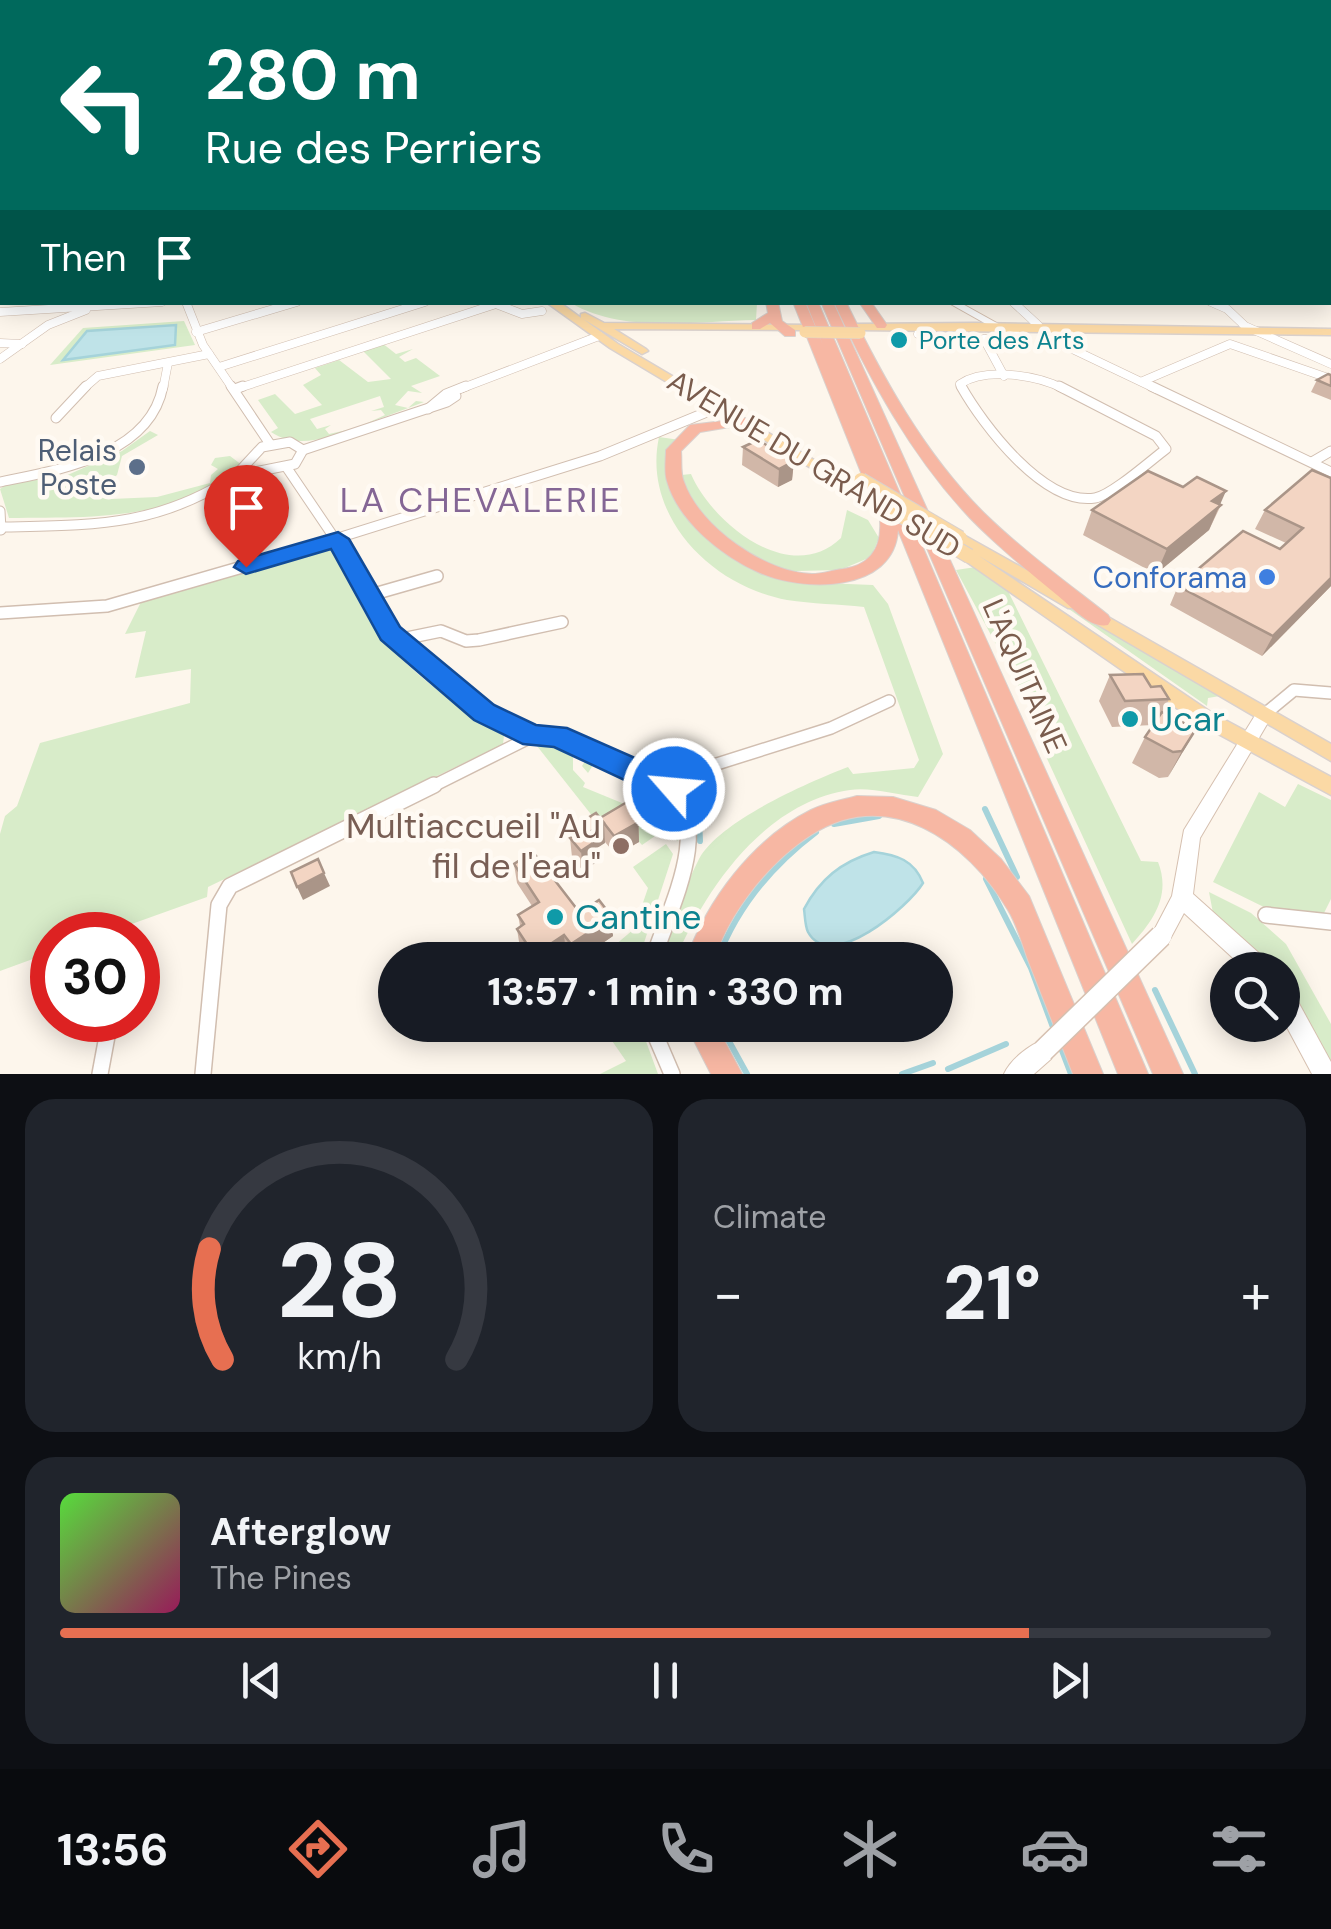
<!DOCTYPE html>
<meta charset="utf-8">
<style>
body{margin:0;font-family:"DM Sans",sans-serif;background:#20242c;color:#f1f3f6;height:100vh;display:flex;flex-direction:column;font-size:38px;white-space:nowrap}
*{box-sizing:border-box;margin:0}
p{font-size:32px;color:#9ea1a6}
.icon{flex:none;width:55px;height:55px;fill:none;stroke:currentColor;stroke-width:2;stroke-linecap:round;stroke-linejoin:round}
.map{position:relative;height:1074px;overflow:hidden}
.drawer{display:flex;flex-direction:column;gap:25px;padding:25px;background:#0d0f14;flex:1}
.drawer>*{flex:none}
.guide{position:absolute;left:0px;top:0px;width:1332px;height:305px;box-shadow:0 5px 25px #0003;background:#00695c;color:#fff;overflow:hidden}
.controls{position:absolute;left:1210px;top:952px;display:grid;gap:20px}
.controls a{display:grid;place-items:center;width:90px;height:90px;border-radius:50%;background:#171b24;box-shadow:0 5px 25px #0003;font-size:50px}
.speed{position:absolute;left:30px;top:912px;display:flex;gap:20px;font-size:50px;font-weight:700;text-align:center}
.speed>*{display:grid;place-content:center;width:130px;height:130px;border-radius:50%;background:#171b24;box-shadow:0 5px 25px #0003;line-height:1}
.speed .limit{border:15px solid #d22;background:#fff;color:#111}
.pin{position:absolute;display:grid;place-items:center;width:85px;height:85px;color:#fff;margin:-102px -42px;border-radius:50% 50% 50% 0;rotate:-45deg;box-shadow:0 0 10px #0007}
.pin .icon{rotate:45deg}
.me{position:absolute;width:110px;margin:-55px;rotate:297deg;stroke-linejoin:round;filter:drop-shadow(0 0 8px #0008)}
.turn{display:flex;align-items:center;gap:35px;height:210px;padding:0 40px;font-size:45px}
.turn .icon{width:130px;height:130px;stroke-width:2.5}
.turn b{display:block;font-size:70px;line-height:85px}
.then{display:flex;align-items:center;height:95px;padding:0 40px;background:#0003;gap:20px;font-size:38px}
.big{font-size:75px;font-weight:800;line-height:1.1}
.drawer .tile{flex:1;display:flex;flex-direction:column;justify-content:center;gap:15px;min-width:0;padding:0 35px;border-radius:30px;background:#20242c}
.drawer .dial{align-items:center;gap:0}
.dial svg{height:260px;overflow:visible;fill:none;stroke:#363941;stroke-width:7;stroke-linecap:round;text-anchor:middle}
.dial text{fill:#f1f3f6;stroke:none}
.song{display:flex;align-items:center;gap:30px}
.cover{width:120px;height:120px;border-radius:15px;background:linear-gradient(135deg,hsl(110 70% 55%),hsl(330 70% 35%))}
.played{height:10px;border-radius:5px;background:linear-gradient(90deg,#e76f51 80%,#363941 80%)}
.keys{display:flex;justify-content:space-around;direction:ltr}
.heat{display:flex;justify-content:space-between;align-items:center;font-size:55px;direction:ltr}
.drawer .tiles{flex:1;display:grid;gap:25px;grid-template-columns:1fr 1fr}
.tile:last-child{grid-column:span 2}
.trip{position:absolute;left:378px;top:942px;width:575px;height:100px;border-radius:50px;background:#171b24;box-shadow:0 5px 25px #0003;font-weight:800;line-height:100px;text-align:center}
.tabs{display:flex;height:160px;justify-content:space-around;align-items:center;background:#090b0e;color:#9ea1a6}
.tabs .icon{width:70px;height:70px}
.tabs .on{color:#e76f51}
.tabs b{font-size:45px;color:#f1f3f6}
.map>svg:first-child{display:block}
</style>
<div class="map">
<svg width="1331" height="1074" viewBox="0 0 1331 1074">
<rect width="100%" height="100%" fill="#fdf6ec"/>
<!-- green -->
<g fill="#d8ecc9">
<path d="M 571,303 L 757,303 L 756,320 C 696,321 624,334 571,303 Z"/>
<polygon points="184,321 195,345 50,365 83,328"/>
<path d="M 382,343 L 396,354 L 413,349 L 399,357 L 405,362 L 416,358 L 440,376 L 411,386 L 422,393 L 408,391 L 395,405 L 408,408 L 416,401 L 424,402 L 363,425 L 385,415 L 381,410 L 371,411 L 384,407 L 380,396 L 310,419 L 317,429 L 331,425 L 325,429 L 329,434 L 356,428 C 329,437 298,450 271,432 L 278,428 L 258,400 L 275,394 L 295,414 L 322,405 L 303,385 L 321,375 L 315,368 L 339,360 L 368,382 L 391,379 L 362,350 Z"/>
<path d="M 150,431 L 158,435 L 122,456 L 117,475 L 100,488 L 111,499 L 157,497 L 210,483 L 211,475 L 218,469 L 211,465 L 215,458 L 230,456 L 242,465 C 175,522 92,517 9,518 L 0,489 L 9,483 L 63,477 L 122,451 Z"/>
<path d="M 659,437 L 680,440 L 672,476 L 691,474 C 712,523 790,587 841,538 L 847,510 L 868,520 L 879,538 L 871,557 L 840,570 L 797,571 L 797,582 L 873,585 L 888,604 L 943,754 L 918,797 C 897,795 871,787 850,790 C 765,802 706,888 675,960 L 666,960 L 662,952 C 674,922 684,888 699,859 C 719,821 809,782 848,767 L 853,774 L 914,768 L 919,760 L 864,607 C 839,604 812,604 787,600 C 711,586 642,516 659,437 Z"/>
<path d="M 331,546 L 337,548 C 347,574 357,603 373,626 C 400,666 462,710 504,736 L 503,744 L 208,887 L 207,897 L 101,935 L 52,935 L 52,952 L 0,971 L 0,834 L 5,816 L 17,806 L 40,743 L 190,703 L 191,669 L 135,678 L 146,631 L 125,634 L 141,602 Z"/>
<path d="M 976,567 L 1008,591 L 1141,861 L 1158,862 C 1171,895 1154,920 1132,944 L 1038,739 L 1042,730 L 956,570 Z"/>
<polygon points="1056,600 1219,695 1220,696 1208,698 1207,706"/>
<polygon points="552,744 573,750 573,770 585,783 583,787 622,803 658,834 642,845 635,837 601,827 537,746"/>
<path d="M 587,758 C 633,777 679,782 678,841 L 668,834 L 660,820 L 669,814 L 641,786 L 593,765 L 588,773 L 582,766 Z"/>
<polygon points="1298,784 1331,800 1331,899 1317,927 1290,920 1213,882 1259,792 1285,807"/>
<polygon points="666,844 673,854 642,949 615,960 608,951 634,929 648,888 633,867"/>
<polygon points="1209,892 1251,913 1286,944 1331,1024 1331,1064 1283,980 1282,970 1273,970 1213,913"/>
<polygon points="601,1025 640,1025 658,1074 600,1074 626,1061"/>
</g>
<!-- water -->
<g fill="#bfe3e8" stroke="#a5d3da" stroke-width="2.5">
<polygon points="176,325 175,345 63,360 87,331"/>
<path d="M 874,852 C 897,855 914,860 923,883 C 909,906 831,974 808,932 C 805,926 805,916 804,909 C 820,879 841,862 874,852 Z"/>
</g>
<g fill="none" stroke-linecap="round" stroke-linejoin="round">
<!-- stream -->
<g stroke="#a5d3da" stroke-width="6">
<polyline points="687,789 699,817 700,841"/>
<polyline points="985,809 1017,877"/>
<polyline points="834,824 879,816"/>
<polyline points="986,879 1031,968 1054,1030"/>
<path d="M 717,960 C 737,907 771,866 816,832"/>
<polyline points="1155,990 1195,1074"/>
<polyline points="720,1025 747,1074"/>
<polyline points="1061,1048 1071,1074"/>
<polyline points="948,1069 1006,1044"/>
<polyline points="902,1074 933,1063"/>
</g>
<!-- street-far4 casing -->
<g stroke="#d1beb0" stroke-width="6">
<polyline id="street-far4" points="0,245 2,241"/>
</g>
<!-- street-far3 casing -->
<g stroke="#d1beb0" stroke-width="9">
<g id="street-far3">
<polyline points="186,302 203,345 233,389"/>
<polyline points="1013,302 1038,325"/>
<polyline points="1211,302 1227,309 1245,326 1331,364"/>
<polyline points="0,312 162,302"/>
<polyline points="196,332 297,302"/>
<polyline points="918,334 967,342 1016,334"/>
<polyline points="1047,337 1156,389"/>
<polyline points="984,339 1004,376"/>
<polyline points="0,343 22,344"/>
<polyline points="0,359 48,325 86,310"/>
<polyline points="219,367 425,302"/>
<polyline points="1143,381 1230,344 1331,379"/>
<polyline points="83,389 98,376 209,354"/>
<polyline points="163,389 168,363"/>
<polyline points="236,389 496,304 522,314 542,311"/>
<polyline points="460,389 599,336"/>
<path d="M 963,389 L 960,384 C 986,367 1037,375 1064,389"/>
</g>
</g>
<!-- street-far2 casing -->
<g stroke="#d1beb0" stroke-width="11">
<g id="street-far2">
<polyline points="231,386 270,444"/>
<path d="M 961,386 C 983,425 1044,506 1095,498 C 1112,495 1150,461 1166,449 L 1156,436 L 1059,386"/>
<polyline points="1151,386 1331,472"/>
<polyline points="235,389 243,386"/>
<polyline points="428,409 446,394 466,386"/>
<polyline points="56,418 86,386"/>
<polygon points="290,442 303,450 295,464 235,476 262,447"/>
<polyline points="303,450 447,402 456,396 450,393"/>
<polyline points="1312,462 1331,451"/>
<polyline points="287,468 352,564"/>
<path d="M 0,482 C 58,470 150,456 163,386"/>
<polyline points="0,511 1,530"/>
<path d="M 4,527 C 94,525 156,527 235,476"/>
<polyline points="255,564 600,456 719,407"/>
</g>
</g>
<!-- street-far1 casing -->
<g stroke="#d1beb0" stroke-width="14">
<g id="street-far1">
<path d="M 351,561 C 365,590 377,616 398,641 C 424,673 511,738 552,734 L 671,788"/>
<polyline points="367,596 437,576"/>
<polyline points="0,613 107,606 263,561"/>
<polyline points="397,640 441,631 466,641 479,640 562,622"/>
<polyline points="1265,714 1294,690 1331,693"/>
<polyline points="663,781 831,728 889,701"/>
<polyline points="429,788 533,736"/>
</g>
</g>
<!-- street casing -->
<g stroke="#d1beb0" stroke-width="18">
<g id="street">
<polyline points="1266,915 1331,922"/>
<path d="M 653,960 C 668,910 715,827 668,785"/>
<polyline points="651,1025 672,1074"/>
<polyline points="100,1074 110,1020"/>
<polyline points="203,1074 219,905 230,886 434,785"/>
</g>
</g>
<!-- secondary casing -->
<g stroke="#d6c0b0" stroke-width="2">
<g id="secondary">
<polygon points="947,302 959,302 1004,327 995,329"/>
<polygon points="1265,707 1271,709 1273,714 1200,838 1193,894 1270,963 1273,970 1246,970 1184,913 1168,943 1161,946 1154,943 1151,936 1172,896 1184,830 1259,709"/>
<polygon points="1282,984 1290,987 1331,1062 1331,1074 1312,1074 1282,1018"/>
<path d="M 1043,1040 L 1051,1043 L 1054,1051 L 1051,1059 L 1034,1074 L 1004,1074 C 1010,1060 1029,1045 1043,1040 Z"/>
</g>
</g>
<!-- primary casing -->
<g stroke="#dad1cd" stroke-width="3">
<g id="primary">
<polygon points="0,195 2,195 2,200 0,201"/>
<polygon points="546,302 559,302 581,318 581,314 585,313 604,323 807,325 807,329 803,330 614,329 646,349 648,351 642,354 583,319 618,344 875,496 868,500 863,499 610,348"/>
<polygon points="975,323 1331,329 1331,335 857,330 852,327 857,324"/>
<polygon points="960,533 1080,600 1082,604 1080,608 1068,608 979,556 1212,713 1331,777 1331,795 1198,723 964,560 961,556 964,552 973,552 952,538 955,535"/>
<polygon points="1094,609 1331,744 1331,761 1088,619 1086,615 1088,611"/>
</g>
</g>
<!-- highway casing -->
<g stroke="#dad1cd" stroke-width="2">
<g id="highway">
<polygon points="766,302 778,302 782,321 795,330 795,336 785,336 770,323 760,329 752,329 752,323 768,313"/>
<path d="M 793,302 L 805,302 L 823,345 L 806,302 L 818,302 L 1148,1074 L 1118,1074 L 898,530 C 894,594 801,592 758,572 C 722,556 678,521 667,481 C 664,472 666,459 666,450 L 690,425 L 748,418 L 748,424 L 700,432 L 681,451 C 682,461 680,473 684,482 C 699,526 765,573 812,574 C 822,574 833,570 843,569 C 871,565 882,547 880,520 Z"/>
<polygon points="821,302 833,302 1183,1074 1153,1074"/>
<path d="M 834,302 L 846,302 C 883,378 924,453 984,513 C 1022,550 1066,582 1108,615 L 1111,620 L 1108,625 C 1090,629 1071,606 1057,595 C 1027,570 997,546 970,518 C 911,455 870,380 834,302 Z"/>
<polygon points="859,302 871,302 887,325 885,328 877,328"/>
<path d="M 857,796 L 893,797 L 936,810 L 970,830 L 1001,859 L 1029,896 L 1103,1074 L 1073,1074 C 1058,1036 1043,998 1028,960 C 1022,943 1017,925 1008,910 C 967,841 889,785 811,835 C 769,862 729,912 714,960 L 686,960 C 707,900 753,839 811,810 C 825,803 842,800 857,796 Z"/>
<polygon points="686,1025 716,1025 742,1074 711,1074"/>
</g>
</g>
<!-- street-far4 -->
<use href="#street-far4" stroke="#fff" stroke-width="5"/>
<!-- street-far3 -->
<use href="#street-far3" stroke="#fff" stroke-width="8"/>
<!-- street-far2 -->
<use href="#street-far2" stroke="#fff" stroke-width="9"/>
<!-- street-far1 -->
<use href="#street-far1" stroke="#fff" stroke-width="11"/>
<!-- street -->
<use href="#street" stroke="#fff" stroke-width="15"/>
<!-- secondary -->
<use href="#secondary" fill="#fff" fill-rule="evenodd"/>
<!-- primary -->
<use href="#primary" fill="#fbd9a5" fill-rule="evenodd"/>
<!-- highway -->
<use href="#highway" fill="#f7b7a3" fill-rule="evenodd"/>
<!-- secondary-bridge casing -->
<g stroke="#d6c0b0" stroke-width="24" stroke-linecap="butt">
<polyline id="secondary-bridge" points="1043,1051 1161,936"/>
</g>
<!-- primary-bridge-far1 casing -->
<g stroke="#dad1cd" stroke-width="12" stroke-linecap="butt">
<polyline id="primary-bridge-far1" points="805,332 860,333"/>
</g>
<!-- primary-bridge casing -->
<g stroke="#dad1cd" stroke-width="16" stroke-linecap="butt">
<g id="primary-bridge">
<polyline points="861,480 960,538"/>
<polyline points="868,496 969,556"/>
</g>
</g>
<!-- secondary-bridge -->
<use href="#secondary-bridge" stroke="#fff" stroke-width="21"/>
<!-- primary-bridge-far1 -->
<use href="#primary-bridge-far1" stroke="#fbd9a5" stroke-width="11"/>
<!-- primary-bridge -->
<use href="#primary-bridge" stroke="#fbd9a5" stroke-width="14"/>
</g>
<!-- wall -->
<g fill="#d1b7a8">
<polygon points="1331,375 1331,400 1311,392 1317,380"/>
<polygon points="743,447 794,461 792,480 778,487 742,465"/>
<polygon points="1331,478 1331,586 1262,656 1170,605 1178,586 1280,549 1286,543 1255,529 1265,510"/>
<polygon points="1221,505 1209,530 1156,574 1083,535 1092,510"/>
<polygon points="1110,675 1151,687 1169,699 1163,712 1196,729 1168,777 1159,778 1132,763 1145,737 1153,725 1112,727 1099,701"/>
<polygon points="638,815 639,842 616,855 605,842 594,850 595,863 583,871 572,857 570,838 579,832 578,824 600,819"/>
<polygon points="514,864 580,913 612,917 613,936 578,960 571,960 566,953 557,960 528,960 520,948 517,929 520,926 518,915 532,906 517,883"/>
</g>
<!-- shaded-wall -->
<g fill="#aa9588">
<polygon points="794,461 792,480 778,487 779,469"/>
<polygon points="1226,491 1209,530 1156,574 1167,549 1212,501"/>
<polygon points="1331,578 1331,586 1262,656 1273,636"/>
<polygon points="1196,729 1181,755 1168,777 1182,751"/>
<polygon points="638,815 639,842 616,855 614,836"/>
<polygon points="604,823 605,843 594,850 595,863 583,871 581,851 586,834"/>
<polygon points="324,873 330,886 303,900 297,887"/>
<polygon points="612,917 613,936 578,960 573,960 571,944"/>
<polygon points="564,935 566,953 557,960 534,960 534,955"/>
</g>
<!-- building -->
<g fill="#f3d5c3" stroke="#aa9588" stroke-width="2.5">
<polygon points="1328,374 1331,375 1331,386 1317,380"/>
<polygon points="758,440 794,461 779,469 743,447"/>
<polygon points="1312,470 1331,478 1331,578 1273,636 1178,586 1243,531 1280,549 1303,528 1265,510"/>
<polygon points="1148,471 1183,487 1197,477 1226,491 1212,501 1221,505 1167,549 1092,510"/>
<polygon points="1143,674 1151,687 1161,686 1169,699 1125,701 1110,675"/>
<polygon points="1162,712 1196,729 1182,751 1173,752 1145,737"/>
<polygon points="627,802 638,815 635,817 639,822 614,836 600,818"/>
<polygon points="596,813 604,823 586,834 578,824"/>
<polygon points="582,830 593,843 581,851 570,838"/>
<polygon points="533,852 580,913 599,900 612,917 571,944 564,935 534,955 517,929 524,924 518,915 539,902 514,864"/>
<polygon points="318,859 324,873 297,887 291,872"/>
</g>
<!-- sky -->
<linearGradient id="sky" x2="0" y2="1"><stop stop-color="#97c7e8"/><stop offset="0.49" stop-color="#fefbf6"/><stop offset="1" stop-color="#fefbf6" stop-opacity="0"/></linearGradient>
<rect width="1331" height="295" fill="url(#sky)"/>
<!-- route -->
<polygon fill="#1a73e8" stroke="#114b97" stroke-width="2.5" points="338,532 349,539 400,627 494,705 536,725 567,728 685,780 689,789 685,798 674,801 663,798 554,747 523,744 474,720 381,640 331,549 246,574 234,567 238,561"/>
<!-- markers -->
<g fill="#0f9aa8" stroke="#fffaf3" stroke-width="4">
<circle cx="899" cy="340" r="10"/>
<circle cx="1130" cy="719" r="10"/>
<circle cx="555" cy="917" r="10"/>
</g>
<circle fill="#5c6f8a" stroke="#fffaf3" stroke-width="4" cx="137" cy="467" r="10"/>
<circle fill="#3f7fe0" stroke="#fffaf3" stroke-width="4" cx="1267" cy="577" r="10"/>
<circle fill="#8d6e63" stroke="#fffaf3" stroke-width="4" cx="621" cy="846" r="10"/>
<g text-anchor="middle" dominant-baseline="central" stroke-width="9" stroke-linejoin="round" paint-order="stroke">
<!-- far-culture labels -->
<g font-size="25" fill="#0d838f" stroke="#fffaf3" text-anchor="start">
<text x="919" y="340">Porte des Arts</text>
</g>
<!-- service labels -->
<g font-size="30" fill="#4e5e75" stroke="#fffaf3" text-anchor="end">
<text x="117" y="450">Relais<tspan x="117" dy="34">Poste</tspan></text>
</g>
<!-- street labels -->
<g font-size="30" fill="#7a5c4d" stroke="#fffaf3">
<text transform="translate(814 464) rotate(31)">AVENUE DU GRAND SUD</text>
<text transform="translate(1025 676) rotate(66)">L'AQUITAINE</text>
</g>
<!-- shop labels -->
<g font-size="30" fill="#366cbe" stroke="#fffaf3" text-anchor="end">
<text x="1247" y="577">Conforama</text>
</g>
<!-- quarter labels -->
<g font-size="35" letter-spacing="2.5" fill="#846695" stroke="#fffaf3">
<text x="481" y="500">LA CHEVALERIE</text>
</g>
<!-- near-culture labels -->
<g font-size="35" fill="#0d838f" stroke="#fffaf3" text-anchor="start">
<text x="1150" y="719">Ucar</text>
<text x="575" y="917">Cantine</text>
</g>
<!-- near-education labels -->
<g font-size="35" fill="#785e54" stroke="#fffaf3" text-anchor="end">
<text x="601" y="826">Multiaccueil "Au<tspan x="601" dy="40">fil de l'eau"</tspan></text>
</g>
</g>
</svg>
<div class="controls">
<a><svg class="icon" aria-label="search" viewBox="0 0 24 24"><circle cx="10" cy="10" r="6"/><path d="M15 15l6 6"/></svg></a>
</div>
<div class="speed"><div class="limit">30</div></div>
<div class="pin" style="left:246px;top:567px;background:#d93025"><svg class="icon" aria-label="arrive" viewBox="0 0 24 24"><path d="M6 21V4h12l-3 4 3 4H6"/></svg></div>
<svg class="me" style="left:674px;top:789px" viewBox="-20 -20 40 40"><circle r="17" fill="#1a73e8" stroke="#fff" stroke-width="3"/><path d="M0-11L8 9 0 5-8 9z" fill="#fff"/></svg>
<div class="trip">13:57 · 1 min · 330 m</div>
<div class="guide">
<div class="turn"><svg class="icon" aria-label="left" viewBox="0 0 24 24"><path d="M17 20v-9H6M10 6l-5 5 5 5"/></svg><div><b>280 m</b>Rue des Perriers</div></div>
<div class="then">Then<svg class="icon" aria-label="arrive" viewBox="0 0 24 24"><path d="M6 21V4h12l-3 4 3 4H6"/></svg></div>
</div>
</div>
<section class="drawer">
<div class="tiles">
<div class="tile dial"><svg viewBox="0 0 100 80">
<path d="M14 69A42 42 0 1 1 86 69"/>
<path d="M14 69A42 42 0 0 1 10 35" stroke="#e76f51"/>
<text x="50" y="56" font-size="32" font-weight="700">28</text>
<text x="50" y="72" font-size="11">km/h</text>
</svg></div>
<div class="tile"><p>Climate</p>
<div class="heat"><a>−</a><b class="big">21°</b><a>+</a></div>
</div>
<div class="tile">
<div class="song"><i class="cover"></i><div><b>Afterglow</b><p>The Pines</p></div></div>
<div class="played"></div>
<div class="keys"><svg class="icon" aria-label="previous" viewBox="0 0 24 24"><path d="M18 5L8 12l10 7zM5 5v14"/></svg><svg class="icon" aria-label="pause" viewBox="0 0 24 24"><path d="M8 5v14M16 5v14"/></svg><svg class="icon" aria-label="next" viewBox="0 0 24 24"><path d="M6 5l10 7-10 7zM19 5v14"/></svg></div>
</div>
</div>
</section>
<nav class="tabs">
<b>13:56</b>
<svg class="icon on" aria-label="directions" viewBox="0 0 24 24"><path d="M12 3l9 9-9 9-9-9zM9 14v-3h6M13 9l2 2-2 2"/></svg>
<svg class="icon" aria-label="music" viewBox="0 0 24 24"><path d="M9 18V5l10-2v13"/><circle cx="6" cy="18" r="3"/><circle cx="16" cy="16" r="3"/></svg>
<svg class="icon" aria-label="phone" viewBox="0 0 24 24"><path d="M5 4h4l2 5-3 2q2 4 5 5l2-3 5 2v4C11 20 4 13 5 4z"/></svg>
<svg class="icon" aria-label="climate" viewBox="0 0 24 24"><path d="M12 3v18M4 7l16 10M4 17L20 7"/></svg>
<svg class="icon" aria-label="car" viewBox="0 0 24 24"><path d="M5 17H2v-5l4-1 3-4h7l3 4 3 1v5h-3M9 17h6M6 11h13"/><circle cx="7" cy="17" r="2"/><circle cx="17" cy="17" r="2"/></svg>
<svg class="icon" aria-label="filters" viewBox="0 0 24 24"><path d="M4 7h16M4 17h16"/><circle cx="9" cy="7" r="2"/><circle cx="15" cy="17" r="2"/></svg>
</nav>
